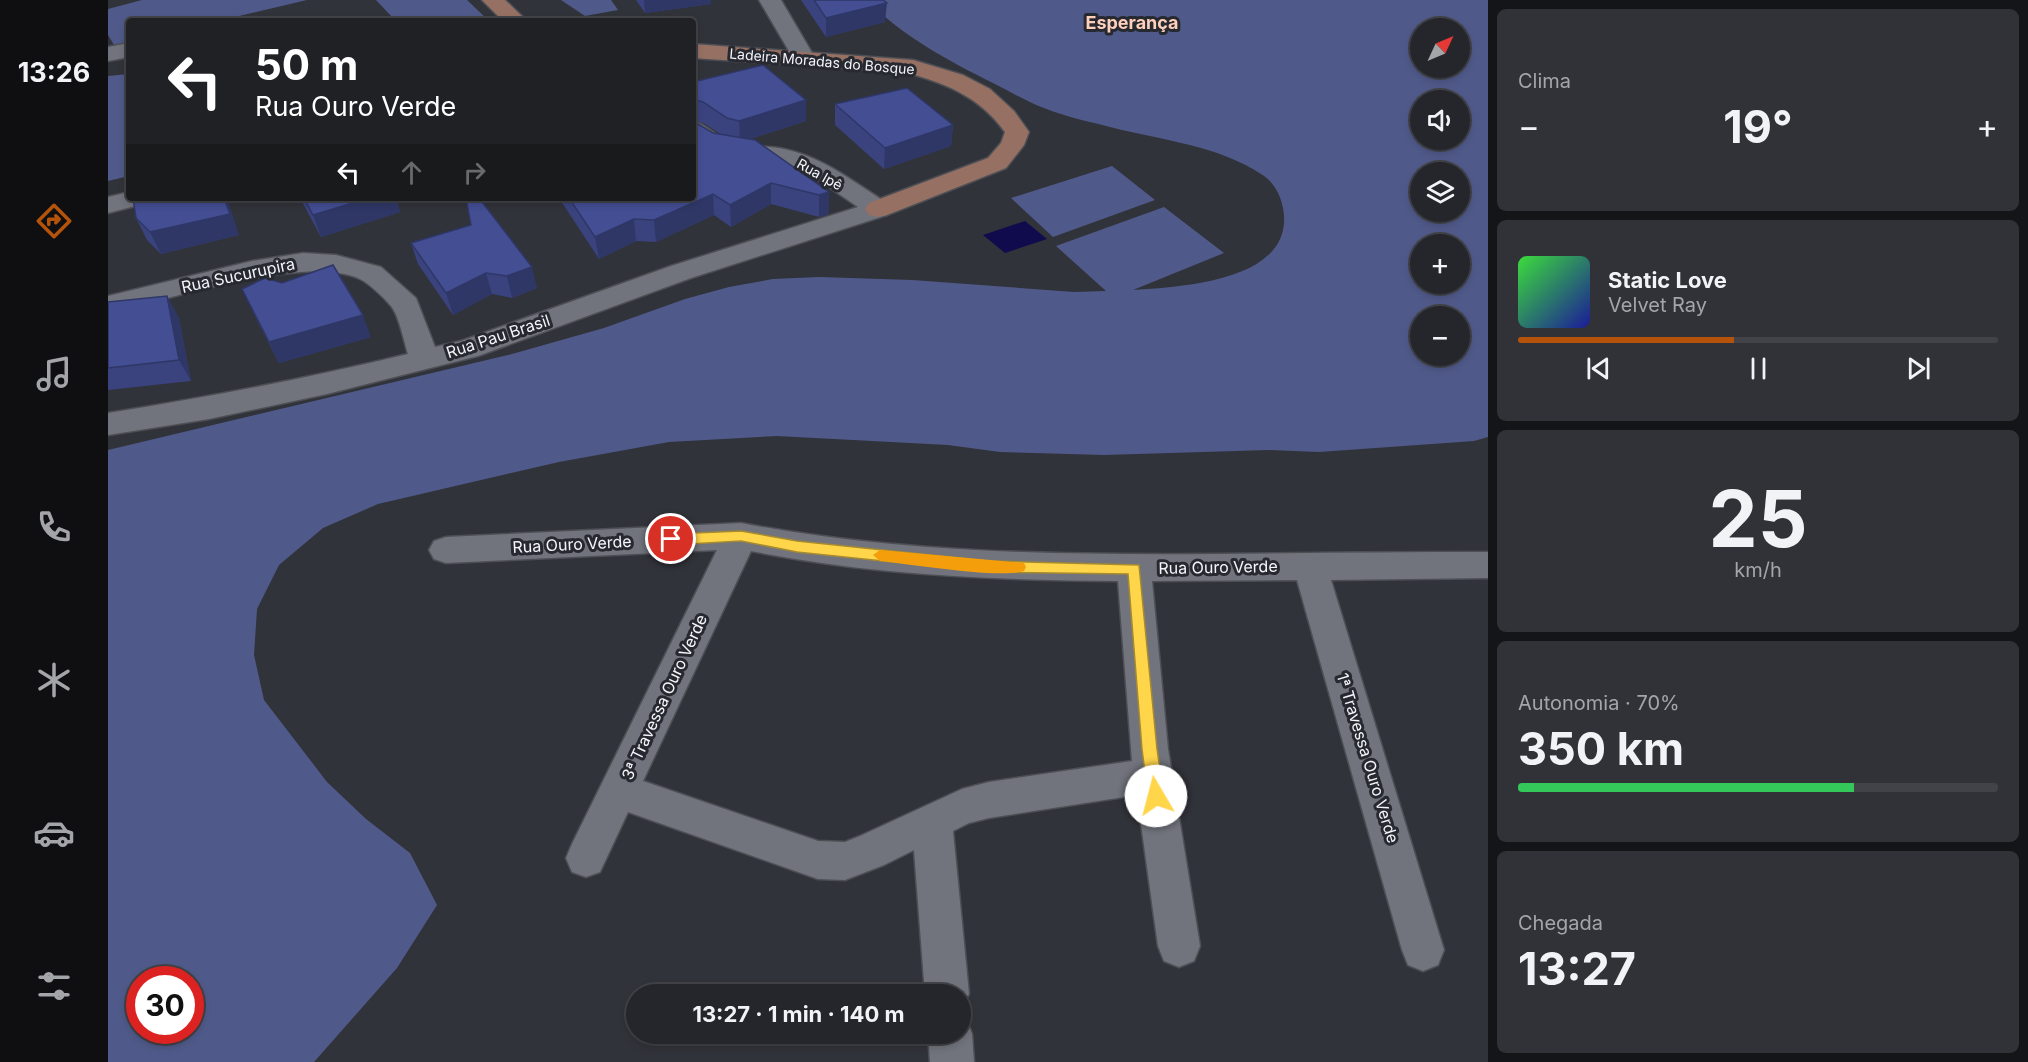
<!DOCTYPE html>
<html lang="pt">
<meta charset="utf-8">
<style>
body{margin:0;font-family:Inter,sans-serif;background:#313238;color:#f1f3f6;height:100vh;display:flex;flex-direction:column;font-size:22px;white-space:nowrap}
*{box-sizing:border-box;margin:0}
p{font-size:20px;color:#a3a5a9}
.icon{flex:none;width:33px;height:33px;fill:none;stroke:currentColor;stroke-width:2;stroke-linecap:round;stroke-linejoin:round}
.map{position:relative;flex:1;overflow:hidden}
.sheet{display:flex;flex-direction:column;gap:9px;padding:9px;background:#141518;width:540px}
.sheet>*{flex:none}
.hud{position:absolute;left:18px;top:18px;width:570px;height:183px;border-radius:6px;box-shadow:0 3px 9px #0003,0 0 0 2px #424348;background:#202124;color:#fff;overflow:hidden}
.needle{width:39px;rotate:46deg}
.tools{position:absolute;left:1302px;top:18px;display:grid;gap:12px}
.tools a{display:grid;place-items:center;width:60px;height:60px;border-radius:50%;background:#25262c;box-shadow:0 3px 9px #0003,0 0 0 2px #424348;font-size:30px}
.speed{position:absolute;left:18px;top:966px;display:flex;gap:12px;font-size:30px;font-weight:700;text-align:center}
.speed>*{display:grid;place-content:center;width:78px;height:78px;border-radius:50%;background:#25262c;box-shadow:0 3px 9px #0003,0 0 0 2px #424348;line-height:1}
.speed .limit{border:9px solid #d22;background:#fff;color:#111}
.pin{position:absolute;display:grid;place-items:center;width:51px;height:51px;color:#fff;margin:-26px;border:3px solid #fff;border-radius:50%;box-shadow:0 2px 6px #0007}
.me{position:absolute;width:66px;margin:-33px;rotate:352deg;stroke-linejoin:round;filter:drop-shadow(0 0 4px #0008)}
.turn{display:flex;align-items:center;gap:21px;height:126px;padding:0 30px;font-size:27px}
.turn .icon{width:78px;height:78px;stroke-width:2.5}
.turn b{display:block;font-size:42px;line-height:51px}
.lanes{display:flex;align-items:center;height:57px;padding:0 30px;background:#0003;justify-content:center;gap:30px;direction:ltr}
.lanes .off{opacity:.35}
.big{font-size:45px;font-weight:700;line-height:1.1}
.sheet .widget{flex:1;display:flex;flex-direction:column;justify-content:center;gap:9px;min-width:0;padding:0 21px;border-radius:9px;background:#313238}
.sheet .dial{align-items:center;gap:0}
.dial b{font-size:78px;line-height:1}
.song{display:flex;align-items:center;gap:18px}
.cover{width:72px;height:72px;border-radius:9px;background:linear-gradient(135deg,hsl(120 70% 55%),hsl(240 70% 35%))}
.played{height:6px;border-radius:3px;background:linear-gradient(90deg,#b45309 45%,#424348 45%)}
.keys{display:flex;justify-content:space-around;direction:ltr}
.heat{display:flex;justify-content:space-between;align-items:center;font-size:33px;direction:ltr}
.charge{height:9px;border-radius:4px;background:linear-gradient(90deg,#34c759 70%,#424348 0)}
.trip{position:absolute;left:518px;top:984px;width:345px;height:60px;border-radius:30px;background:#25262c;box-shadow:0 3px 9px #0003,0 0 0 2px #424348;font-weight:700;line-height:60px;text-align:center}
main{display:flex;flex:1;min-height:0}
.dock{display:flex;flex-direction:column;width:108px;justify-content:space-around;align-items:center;background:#0f0f12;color:#a3a5a9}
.dock .icon{width:42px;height:42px}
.dock .active{color:#b45309}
.dock b{font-size:27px;color:#f1f3f6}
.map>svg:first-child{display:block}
</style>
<main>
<nav class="dock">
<b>13:26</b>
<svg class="icon active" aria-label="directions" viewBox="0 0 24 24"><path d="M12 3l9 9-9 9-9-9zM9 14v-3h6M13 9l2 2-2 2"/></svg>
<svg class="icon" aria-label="music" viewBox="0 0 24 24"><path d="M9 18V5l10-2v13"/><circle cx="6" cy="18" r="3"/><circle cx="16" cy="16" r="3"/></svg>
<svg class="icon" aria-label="phone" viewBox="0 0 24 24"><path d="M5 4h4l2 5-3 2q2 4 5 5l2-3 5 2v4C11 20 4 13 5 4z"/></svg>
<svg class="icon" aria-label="climate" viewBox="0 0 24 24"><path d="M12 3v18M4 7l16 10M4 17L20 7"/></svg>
<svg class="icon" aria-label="car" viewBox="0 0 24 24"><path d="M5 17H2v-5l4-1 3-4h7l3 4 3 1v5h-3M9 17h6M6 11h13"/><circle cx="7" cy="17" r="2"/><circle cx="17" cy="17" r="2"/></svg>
<svg class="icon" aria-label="filters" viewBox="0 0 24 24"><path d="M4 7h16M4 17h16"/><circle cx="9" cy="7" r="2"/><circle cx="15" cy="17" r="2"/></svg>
</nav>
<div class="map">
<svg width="1380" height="1062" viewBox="0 0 1380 1062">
<rect width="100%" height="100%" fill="#31333a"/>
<!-- green -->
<g fill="#505a8a" fill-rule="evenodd">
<polygon points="34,0 199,0 110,21 21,21 21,43 6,45 0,35 0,9"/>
<polygon points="268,0 359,0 381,21 281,21 285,18"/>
<polygon points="453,0 503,0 510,10 477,16"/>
<path d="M 759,0 L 1380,0 L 1380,437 L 1366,441 L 1211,452 L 1160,450 L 996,455 L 892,452 L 840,445 L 669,436 L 561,442 L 451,462 L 270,504 L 215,528 L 171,565 L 149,609 L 146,655 L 156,700 L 219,782 L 258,819 L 302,853 L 329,905 L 289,968 L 206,1062 L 0,1062 L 0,450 L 404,354 L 496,328 L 577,299 L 621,287 L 665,279 L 711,277 L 804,280 L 966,292 L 998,291 L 948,246 L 1056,207 L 1116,253 L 1025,290 C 1070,287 1180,282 1176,216 C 1175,200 1168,183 1153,174 C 1111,146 1054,140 1006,128 C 983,122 958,117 936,108 C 919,102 903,92 887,84 C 841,61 795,37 759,0 ZM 1312,28 L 1352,28 L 1352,68 L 1312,68 ZM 1312,100 L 1352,100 L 1352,140 L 1312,140 ZM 1312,172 L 1352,172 L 1352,212 L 1312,212 ZM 1312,244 L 1352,244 L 1352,284 L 1312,284 ZM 1312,316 L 1352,316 L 1352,356 L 1312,356 ZM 32,980 L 82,980 L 82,1030 L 32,1030 Z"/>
<polygon points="21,74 21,176 0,181 0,76"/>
<polygon points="1004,166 1047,200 945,237 903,198"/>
</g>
<!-- water -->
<polygon fill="#0f0b4c" points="917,221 939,239 897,253 875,235"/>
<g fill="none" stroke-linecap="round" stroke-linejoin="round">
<!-- street casing -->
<g stroke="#4d4f55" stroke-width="3">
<g id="street">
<polygon points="651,0 673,0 707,58 704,63 696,65 688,63"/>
<polygon points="21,43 21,57 0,61 0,47"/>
<path d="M 585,121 C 600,125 610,139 625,143 C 642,148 660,145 676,149 C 715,157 747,183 779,203 L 783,209 L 779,215 L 583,278 L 370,356 L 219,394 L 101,419 L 0,435 L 0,413 C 101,397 201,378 300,354 C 296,342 291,315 283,306 C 276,298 262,284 252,279 C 198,254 60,299 0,314 L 0,296 L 144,261 L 195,253 L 228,255 L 273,267 L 308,298 L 327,347 L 353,341 L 563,266 L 750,207 C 726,191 701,171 673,163 C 641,154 614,164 585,140 Z"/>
<polygon points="21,192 21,198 43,198 39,203 0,213 0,197"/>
<path d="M 633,523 C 789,553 949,555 1108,554 C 1199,553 1289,552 1380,552 L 1380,578 L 1223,580 L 1336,950 L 1330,965 L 1315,971 L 1300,965 L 1294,950 L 1189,580 L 1044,581 L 1060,749 L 1092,946 L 1086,961 L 1071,967 L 1056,961 L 1050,946 L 1029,795 L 881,818 L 861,823 L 845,831 L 861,994 L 852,1010 L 852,994 L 817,994 L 806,850 L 776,865 L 737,880 L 710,879 L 520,812 L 492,872 L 478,877 L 464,872 L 458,858 L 464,844 L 609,550 L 338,563 L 326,559 L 321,550 L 326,541 L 338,537 ZM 643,551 C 763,575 887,580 1010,581 L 1024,761 L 881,782 L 854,789 L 752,836 L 737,842 L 710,841 L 535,781 Z"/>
<polygon points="852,1016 858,1018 864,1034 866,1062 822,1062 820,1034 852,1034"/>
</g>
</g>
<!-- secondary casing -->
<g stroke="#4d4f55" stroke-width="3">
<g id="secondary">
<polygon points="374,0 397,0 419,21 395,21"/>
<path d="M 585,44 L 805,60 L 855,75 L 882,89 L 906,111 L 921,132 L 916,145 L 898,168 L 779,215 L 770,217 L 761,215 L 757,209 L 761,203 L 880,158 L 893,143 L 897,132 C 871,96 837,83 796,72 L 585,58 Z"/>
</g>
</g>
<!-- street -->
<use href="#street" fill="#72747d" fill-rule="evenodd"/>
<!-- secondary -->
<use href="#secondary" fill="#967163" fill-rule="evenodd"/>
</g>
<!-- wall -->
<g fill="#3a437e">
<polygon points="528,0 603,0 603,4 537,13"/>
<polygon points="693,0 775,0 777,22 718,37"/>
<polygon points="585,82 698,100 698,121 642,139 721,192 721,214 711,217 663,204 623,227 606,215 548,242 528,241 491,259 451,198 585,198 605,133 614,135 597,124 585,120"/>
<polygon points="727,104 845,125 843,146 776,169 727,125"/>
<polygon points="192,198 288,198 292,212 213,237"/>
<polygon points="358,198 381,198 373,201 429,288 404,298 384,294 345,315 310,264 303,243 363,225"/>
<polygon points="28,218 131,235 53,254 39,240"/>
<polygon points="134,289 263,337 171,363 144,310"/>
<polygon points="0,302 71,318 83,381 0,390"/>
</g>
<!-- shaded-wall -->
<g fill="#2f3767">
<polygon points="536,0 603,0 603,4 537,13"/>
<polygon points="779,3 777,22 718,37 718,18"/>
<polygon points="698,100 698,121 632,142 631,121"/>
<polygon points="845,125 843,146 776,169 777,148"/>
<polygon points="663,183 663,204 623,227 622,205"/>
<polygon points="721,192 721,214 711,217 711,195"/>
<polygon points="605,194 606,215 548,242 546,220"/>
<polygon points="116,198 119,198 131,235 53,254 42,232"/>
<polygon points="261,198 288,198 292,212 213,237 205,215"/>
<polygon points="363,198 381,198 365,204"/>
<polygon points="526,219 528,241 491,259 487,237"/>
<polygon points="424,267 429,288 404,298 399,276"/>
<polygon points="378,273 384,294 345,315 338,293"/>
<polygon points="59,296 71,318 83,381 71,360"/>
<polygon points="255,315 263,337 171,363 161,342"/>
</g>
<!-- building -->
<g fill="#434e93" stroke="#2f3767" stroke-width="1.5">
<polygon points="706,0 775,0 779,3 718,18"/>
<polygon points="655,65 698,100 631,121 619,118 595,102 585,99 585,82"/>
<polygon points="799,88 845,125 777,148 727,104"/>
<polygon points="585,121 605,133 647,140 721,192 711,195 663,183 622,205 605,194 546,220 526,219 487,237 461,198 585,198"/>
<polygon points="25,198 116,198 122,214 42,232 28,218"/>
<polygon points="196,198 261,198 205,215"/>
<polygon points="358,198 371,198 424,267 399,276 378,273 338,293 303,243 363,225"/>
<polygon points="225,265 255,315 161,342 134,289 157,278 174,283"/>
<polygon points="59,296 71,360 0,368 0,302"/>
</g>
<!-- route -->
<polygon fill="#ffd54a" stroke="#a68a30" stroke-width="1.5" points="633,531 689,541 880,561 1031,565 1049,749 1056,796 1054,802 1048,804 1043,802 1040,796 1034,749 1020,574 880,572 689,552 633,541 563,545 556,539 563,534"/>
<!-- slow -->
<path fill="#f59e0b" d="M 772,550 L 916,563 L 918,567 L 916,571 C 891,579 803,564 772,561 L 765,555 Z"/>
<g text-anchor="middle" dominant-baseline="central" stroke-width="6" stroke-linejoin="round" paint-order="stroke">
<!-- far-street labels -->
<g font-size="14" fill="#f3f5fa" stroke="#272930">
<text transform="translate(714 61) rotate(5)">Ladeira Moradas do Bosque</text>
<text transform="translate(712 174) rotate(29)">Rua Ipê</text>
</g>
<!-- street labels -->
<g font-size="16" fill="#f3f5fa" stroke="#272930">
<text transform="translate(130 275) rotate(-12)">Rua Sucurupira</text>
<text transform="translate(390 336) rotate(-18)">Rua Pau Brasil</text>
<text transform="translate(464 544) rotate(-3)">Rua Ouro Verde</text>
<text transform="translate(1110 567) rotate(-1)">Rua Ouro Verde</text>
<text transform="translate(556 697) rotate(-65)">3ª Travessa Ouro Verde</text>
<text transform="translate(1260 758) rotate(73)">1ª Travessa Ouro Verde</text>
</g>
<!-- far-district labels -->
<g font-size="18" font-weight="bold" fill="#fecfbb" stroke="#272930">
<text x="1024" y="22">Esperança</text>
</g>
</g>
</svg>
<div class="tools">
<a><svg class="needle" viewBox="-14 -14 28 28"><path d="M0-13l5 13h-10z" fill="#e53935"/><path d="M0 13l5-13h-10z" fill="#a3a5a9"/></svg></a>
<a><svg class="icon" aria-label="sound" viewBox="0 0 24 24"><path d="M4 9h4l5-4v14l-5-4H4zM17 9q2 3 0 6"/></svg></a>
<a><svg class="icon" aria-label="layers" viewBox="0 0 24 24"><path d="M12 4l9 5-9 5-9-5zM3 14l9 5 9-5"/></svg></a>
<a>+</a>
<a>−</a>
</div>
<div class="speed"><div class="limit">30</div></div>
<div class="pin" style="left:563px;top:539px;background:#d93025"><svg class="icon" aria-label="arrive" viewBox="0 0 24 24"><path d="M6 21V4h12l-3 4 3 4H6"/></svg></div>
<svg class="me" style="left:1048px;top:796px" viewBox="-20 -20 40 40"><circle r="19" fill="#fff"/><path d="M0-13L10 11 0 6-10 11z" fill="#ffd54a"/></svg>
<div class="trip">13:27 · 1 min · 140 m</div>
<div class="hud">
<div class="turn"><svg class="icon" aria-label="left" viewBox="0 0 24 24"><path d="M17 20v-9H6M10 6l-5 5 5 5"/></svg><div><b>50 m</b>Rua Ouro Verde</div></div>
<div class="lanes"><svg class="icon" aria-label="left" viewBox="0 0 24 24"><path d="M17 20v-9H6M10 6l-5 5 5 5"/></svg><svg class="icon off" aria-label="ahead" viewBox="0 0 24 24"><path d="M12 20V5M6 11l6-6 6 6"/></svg><svg class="icon off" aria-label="right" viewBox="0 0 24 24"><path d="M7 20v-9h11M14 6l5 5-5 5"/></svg></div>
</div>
</div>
<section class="sheet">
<div class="widget"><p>Clima</p>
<div class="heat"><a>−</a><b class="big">19°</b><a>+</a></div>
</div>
<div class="widget">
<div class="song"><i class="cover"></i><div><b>Static Love</b><p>Velvet Ray</p></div></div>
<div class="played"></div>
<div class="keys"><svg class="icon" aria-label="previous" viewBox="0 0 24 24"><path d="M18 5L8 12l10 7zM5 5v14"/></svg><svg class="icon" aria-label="pause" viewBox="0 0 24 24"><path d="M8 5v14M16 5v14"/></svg><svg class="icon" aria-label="next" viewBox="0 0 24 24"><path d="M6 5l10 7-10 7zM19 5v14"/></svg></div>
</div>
<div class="widget dial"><b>25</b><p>km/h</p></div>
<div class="widget"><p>Autonomia · 70%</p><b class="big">350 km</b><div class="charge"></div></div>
<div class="widget"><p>Chegada</p><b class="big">13:27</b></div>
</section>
</main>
